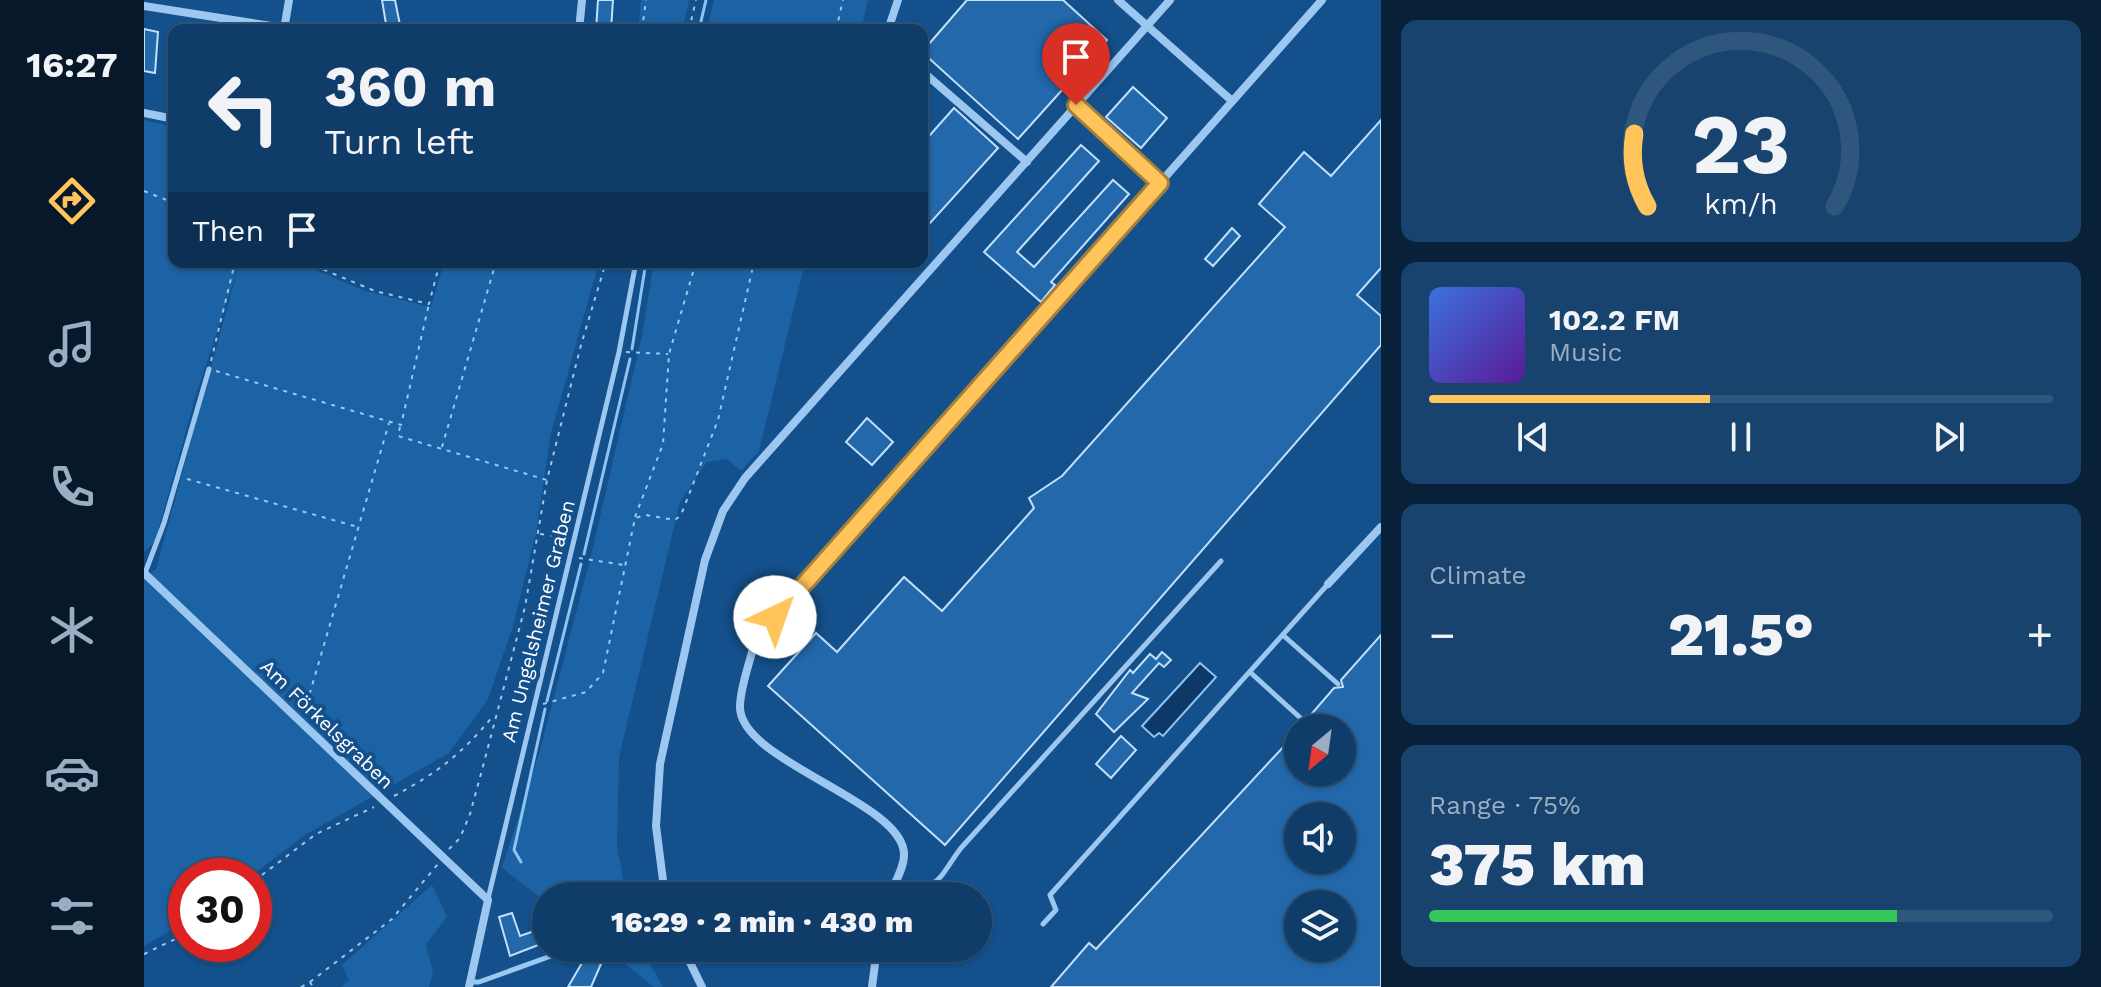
<!DOCTYPE html>
<meta charset="utf-8">
<style>
body{margin:0;font-family:"Work Sans",sans-serif;background:#18436e;color:#f1f3f6;height:100vh;display:flex;flex-direction:column;font-size:30px;white-space:nowrap}
*{box-sizing:border-box;margin:0}
p{font-size:26px;color:#9badc0}
.icon{flex:none;width:44px;height:44px;fill:none;stroke:currentColor;stroke-width:2;stroke-linecap:round;stroke-linejoin:round}
.map{position:relative;flex:1;overflow:hidden}
.side{display:flex;flex-direction:column;gap:20px;padding:20px;background:#082139;width:720px}
.side>*{flex:none}
.hud{position:absolute;left:24px;top:24px;width:760px;height:244px;border-radius:16px;box-shadow:0 2px 6px #0004,0 0 0 2px #2f567c;background:#0f3c68;color:#f1f3f6;overflow:hidden}
.needle{width:52px;rotate:209deg}
.tools{position:absolute;left:1140px;top:714px;display:grid;gap:16px}
.tools a{display:grid;place-items:center;width:72px;height:72px;border-radius:50%;background:#0f3c68;box-shadow:0 2px 6px #0004,0 0 0 2px #2f567c;font-size:40px}
.speed{position:absolute;left:24px;top:858px;display:flex;gap:16px;font-size:40px;font-weight:700;text-align:center}
.speed>*{display:grid;place-content:center;width:104px;height:104px;border-radius:50%;background:#0f3c68;box-shadow:0 2px 6px #0004,0 0 0 2px #2f567c;line-height:1}
.speed .limit{border:12px solid #d22;background:#fff;color:#111}
.pin{position:absolute;display:grid;place-items:center;width:68px;height:68px;color:#fff;margin:-82px -34px;border-radius:50% 50% 50% 0;rotate:-45deg;box-shadow:0 0 8px #0007}
.pin .icon{rotate:45deg}
.me{position:absolute;width:88px;margin:-44px;rotate:42deg;stroke-linejoin:round;filter:drop-shadow(0 0 6px #0008)}
.turn{display:flex;align-items:center;gap:28px;height:168px;padding:0 24px;font-size:36px}
.turn .icon{width:104px;height:104px;stroke-width:2.5}
.turn b{display:block;font-size:56px;line-height:68px}
.then{display:flex;align-items:center;height:76px;padding:0 24px;background:#0003;gap:16px;font-size:30px}
.big{font-size:60px;font-weight:800;line-height:1.1}
.side .widget{flex:1;display:flex;flex-direction:column;justify-content:center;gap:12px;min-width:0;padding:0 28px;border-radius:16px;background:#18436e}
.side .dial{align-items:center;gap:0}
.dial svg{height:208px;overflow:visible;fill:none;stroke:#2f567c;stroke-width:7;stroke-linecap:round;text-anchor:middle}
.dial text{fill:#f1f3f6;stroke:none}
.song{display:flex;align-items:center;gap:24px}
.cover{width:96px;height:96px;border-radius:12px;background:linear-gradient(135deg,hsl(220 70% 55%),hsl(270 70% 35%))}
.played{height:8px;border-radius:4px;background:linear-gradient(90deg,#ffc55b 45%,#2f567c 45%)}
.keys{display:flex;justify-content:space-around;direction:ltr}
.heat{display:flex;justify-content:space-between;align-items:center;font-size:44px;direction:ltr}
.charge{height:12px;border-radius:6px;background:linear-gradient(90deg,#34c759 75%,#2f567c 0)}
.trip{position:absolute;left:388px;top:882px;width:460px;height:80px;border-radius:40px;background:#0f3c68;box-shadow:0 2px 6px #0004,0 0 0 2px #2f567c;font-weight:800;line-height:80px;text-align:center}
main{display:flex;flex:1;min-height:0}
.tabs{display:flex;flex-direction:column;width:144px;justify-content:space-around;align-items:center;background:#06182a;color:#9badc0}
.tabs .icon{width:56px;height:56px}
.tabs .current{color:#ffc55b}
.tabs b{font-size:36px;color:#f1f3f6}
.map>svg:first-child{display:block}
</style>
<main>
<nav class="tabs">
<b>16:27</b>
<svg class="icon current" aria-label="directions" viewBox="0 0 24 24"><path d="M12 3l9 9-9 9-9-9zM9 14v-3h6M13 9l2 2-2 2"/></svg>
<svg class="icon" aria-label="music" viewBox="0 0 24 24"><path d="M9 18V5l10-2v13"/><circle cx="6" cy="18" r="3"/><circle cx="16" cy="16" r="3"/></svg>
<svg class="icon" aria-label="phone" viewBox="0 0 24 24"><path d="M5 4h4l2 5-3 2q2 4 5 5l2-3 5 2v4C11 20 4 13 5 4z"/></svg>
<svg class="icon" aria-label="climate" viewBox="0 0 24 24"><path d="M12 3v18M4 7l16 10M4 17L20 7"/></svg>
<svg class="icon" aria-label="car" viewBox="0 0 24 24"><path d="M5 17H2v-5l4-1 3-4h7l3 4 3 1v5h-3M9 17h6M6 11h13"/><circle cx="7" cy="17" r="2"/><circle cx="17" cy="17" r="2"/></svg>
<svg class="icon" aria-label="filters" viewBox="0 0 24 24"><path d="M4 7h16M4 17h16"/><circle cx="9" cy="7" r="2"/><circle cx="15" cy="17" r="2"/></svg>
</nav>
<div class="map">
<svg width="1237" height="987" viewBox="0 0 1237 987">
<rect width="100%" height="100%" fill="#14508b"/>
<!-- green -->
<g fill="#1c63a5">
<polygon points="497,0 545,0 538,30 494,30"/>
<polygon points="570,0 724,0 717,30 563,30"/>
<polygon points="0,120 30,127 30,262 153,262 221,291 287,307 300,262 455,262 407,433 392,532 369,626 344,699 305,753 161,835 107,876 42,876 42,922 0,946 0,578 12,569 94,268 52,395 11,542 0,552"/>
<polygon points="510,262 661,262 615,451 597,471 583,459 563,462 536,502 475,757 473,846 482,896 402,896 402,902 358,868 395,754 447,556 498,335"/>
<polygon points="288,885 303,916 282,945 289,972 285,987 197,987 205,980 198,965"/>
<polygon points="461,948 497,948 519,987 510,987"/>
</g>
<!-- water -->
<polygon fill="#0d3968" stroke="#8ec3f3" stroke-width="2" points="1056,663 1072,677 1019,736 1015,733 1010,737 998,726"/>
<g fill="none" stroke-linecap="round" stroke-linejoin="round">
<!-- stream -->
<g stroke="#8ec3f3" stroke-width="3">
<polyline points="555,30 562,0"/>
<polyline points="488,349 502,262"/>
<polyline points="440,554 486,359"/>
<polyline points="403,701 437,564"/>
<polyline points="377,862 370,850 401,709"/>
</g>
</g>
<!-- building -->
<g fill="#2268aa" stroke="#c3e0fb" stroke-width="2" fill-rule="evenodd">
<polygon points="238,0 251,0 257,30 243,30"/>
<polygon points="454,0 469,0 467,30 452,30"/>
<polygon points="823,0 919,0 963,40 874,139 778,52"/>
<polygon points="0,29 14,32 11,73 0,71"/>
<polygon points="989,87 1023,118 997,148 962,117"/>
<polygon points="810,108 854,148 778,232 778,144"/>
<polygon points="1237,120 1237,268 1213,295 1237,316 1237,345 801,845 624,686 672,633 693,652 760,577 798,611 890,508 885,498 918,476 1141,227 1115,204 1160,152 1187,176"/>
<polygon points="937,145 955,161 873,252 890,267 969,180 985,194 907,282 911,285 897,302 840,252"/>
<polygon points="1088,228 1096,236 1069,266 1061,259"/>
<polygon points="723,418 749,442 728,465 702,442"/>
<path d="M 1237,635 L 1237,987 L 907,987 L 945,943 L 952,949 L 1154,731 L 1154,772 L 1198,772 L 1198,728 L 1164,728 L 1167,723 L 1164,718 L 1190,688 L 1199,687 L 1197,680 ZM 1154,816 L 1198,816 L 1198,860 L 1154,860 ZM 1154,904 L 1198,904 L 1198,948 L 1154,948 Z"/>
<polygon points="1018,652 1027,660 1020,667 1015,663 988,693 1004,699 970,732 952,714 986,670 989,673 1006,654 1012,659"/>
<polygon points="977,736 992,750 967,778 952,764"/>
<polygon points="368,913 376,936 402,927 402,942 366,956 355,917"/>
<polygon points="442,956 457,964 447,987 424,987"/>
</g>
<g fill="none" stroke-linecap="round" stroke-linejoin="round">
<!-- path -->
<g stroke="#9cc7f0" stroke-width="2" stroke-dasharray="4 6" stroke-linecap="butt">
<polyline points="498,30 502,0"/>
<polyline points="545,30 552,0"/>
<polyline points="692,30 699,0"/>
<polyline points="0,191 30,203"/>
<polyline points="161,262 231,291 285,304 296,262"/>
<polyline points="482,352 524,354"/>
<polyline points="67,361 91,262"/>
<polyline points="72,371 257,425 285,304"/>
<polyline points="256,427 254,436 403,480 437,345 462,262"/>
<polyline points="298,447 352,262"/>
<polyline points="43,479 214,527"/>
<polyline points="491,517 519,444 525,354 552,262"/>
<polyline points="396,534 422,537"/>
<polyline points="435,558 480,565"/>
<polyline points="399,704 442,692 459,673 491,518 502,515 531,520 537,515 574,420 610,262"/>
<polyline points="160,713 245,423"/>
<path d="M 250,796 C 293,773 318,754 349,716"/>
<polyline points="305,849 316,838 326,814 338,770 381,607 403,480"/>
<polyline points="110,881 172,834 230,807"/>
<polyline points="0,954 42,934"/>
<polyline points="166,982 248,919 294,864"/>
<polyline points="157,987 166,982 169,987"/>
</g>
<!-- service -->
<g stroke="#9cc7f0" stroke-width="5">
<polyline points="1,573 20,523 65,369"/>
<polyline points="1140,636 1194,684"/>
<polyline points="1107,673 1162,723"/>
<path d="M 752,882 C 796,893 792,881 817,848 L 1077,561"/>
<polyline points="344,899 475,352 492,262"/>
<polyline points="899,924 912,910 906,895 1184,584"/>
<polyline points="326,982 335,982 407,956"/>
</g>
<!-- minor -->
<g stroke="#9cc7f0" stroke-width="8">
<polyline points="974,0 1087,100"/>
<polyline points="0,6 140,28"/>
<polyline points="140,30 145,0"/>
<polyline points="435,30 438,0"/>
<polyline points="744,30 754,0"/>
<polyline points="778,71 883,162"/>
<polyline points="932,105 1016,183"/>
<polyline points="0,113 30,119"/>
<polyline points="0,573 344,900 325,987"/>
<polyline points="1184,584 1237,527"/>
<polyline points="521,896 512,826 516,764 561,560 579,511 601,478 1026,0"/>
<path d="M 745,896 C 750,884 760,868 760,855 C 761,802 596,762 596,707 C 596,686 607,660 611,640 L 1178,0"/>
<polyline points="539,948 558,987"/>
<polyline points="728,987 733,948"/>
</g>
</g>
<g fill="none" stroke-linecap="round" stroke-linejoin="round">
<!-- route casing -->
<g stroke="#a6803b" stroke-width="20">
<polyline id="route" points="631,617 1016,183 932,105"/>
</g>
<!-- route -->
<use href="#route" stroke="#ffc55b" stroke-width="14"/>
</g>
<g text-anchor="middle" dominant-baseline="central" stroke-width="8" stroke-linejoin="round" paint-order="stroke">
<!-- street labels -->
<g font-size="20" fill="#fff" stroke="#14508b">
<text transform="translate(394 621) rotate(-76)">Am Ungelsheimer Graben</text>
<text transform="translate(183 724) rotate(44)">Am Förkelsgraben</text>
</g>
</g>
</svg>
<div class="tools">
<a><svg class="needle" viewBox="-14 -14 28 28"><path d="M0-13l5 13h-10z" fill="#e53935"/><path d="M0 13l5-13h-10z" fill="#9badc0"/></svg></a>
<a><svg class="icon" aria-label="sound" viewBox="0 0 24 24"><path d="M4 9h4l5-4v14l-5-4H4zM17 9q2 3 0 6"/></svg></a>
<a><svg class="icon" aria-label="layers" viewBox="0 0 24 24"><path d="M12 4l9 5-9 5-9-5zM3 14l9 5 9-5"/></svg></a>
</div>
<div class="speed"><div class="limit">30</div></div>
<div class="pin" style="left:932px;top:105px;background:#d93025"><svg class="icon" aria-label="arrive" viewBox="0 0 24 24"><path d="M6 21V4h12l-3 4 3 4H6"/></svg></div>
<svg class="me" style="left:631px;top:617px" viewBox="-20 -20 40 40"><circle r="19" fill="#fff"/><path d="M0-13L10 11 0 6-10 11z" fill="#ffc55b"/></svg>
<div class="trip">16:29 · 2 min · 430 m</div>
<div class="hud">
<div class="turn"><svg class="icon" aria-label="left" viewBox="0 0 24 24"><path d="M17 20v-9H6M10 6l-5 5 5 5"/></svg><div><b>360 m</b>Turn left</div></div>
<div class="then">Then<svg class="icon" aria-label="arrive" viewBox="0 0 24 24"><path d="M6 21V4h12l-3 4 3 4H6"/></svg></div>
</div>
</div>
<section class="side">
<div class="widget dial"><svg viewBox="0 0 100 80">
<path d="M14 69A42 42 0 1 1 86 69"/>
<path d="M14 69A42 42 0 0 1 9 41" stroke="#ffc55b"/>
<text x="50" y="56" font-size="32" font-weight="700">23</text>
<text x="50" y="72" font-size="11">km/h</text>
</svg></div>
<div class="widget">
<div class="song"><i class="cover"></i><div><b>102.2 FM</b><p>Music</p></div></div>
<div class="played"></div>
<div class="keys"><svg class="icon" aria-label="previous" viewBox="0 0 24 24"><path d="M18 5L8 12l10 7zM5 5v14"/></svg><svg class="icon" aria-label="pause" viewBox="0 0 24 24"><path d="M8 5v14M16 5v14"/></svg><svg class="icon" aria-label="next" viewBox="0 0 24 24"><path d="M6 5l10 7-10 7zM19 5v14"/></svg></div>
</div>
<div class="widget"><p>Climate</p>
<div class="heat"><a>−</a><b class="big">21.5°</b><a>+</a></div>
</div>
<div class="widget"><p>Range · 75%</p><b class="big">375 km</b><div class="charge"></div></div>
</section>
</main>
